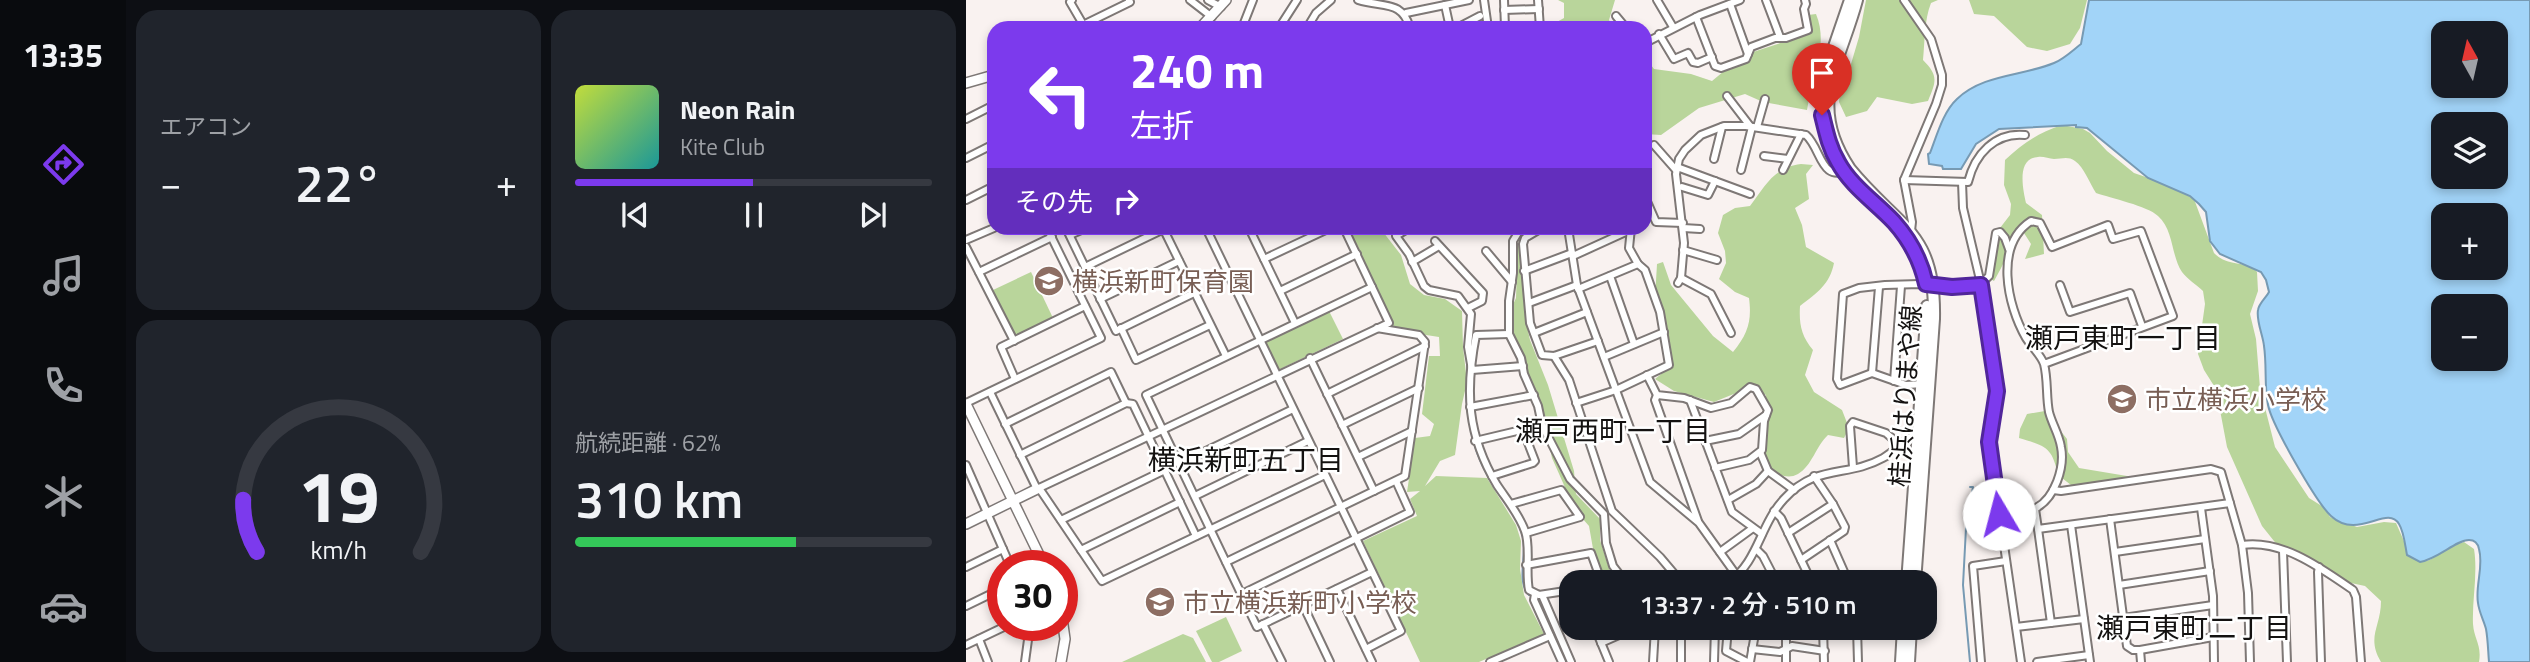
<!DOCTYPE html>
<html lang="ja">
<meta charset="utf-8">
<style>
body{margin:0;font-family:"Titillium Web","Noto Sans JP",sans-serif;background:#20242c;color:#f1f3f6;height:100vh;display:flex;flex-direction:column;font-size:26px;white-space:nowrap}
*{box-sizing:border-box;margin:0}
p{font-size:23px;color:#9ea1a6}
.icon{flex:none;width:38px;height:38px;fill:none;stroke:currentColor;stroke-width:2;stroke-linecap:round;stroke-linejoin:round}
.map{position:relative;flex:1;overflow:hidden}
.sheet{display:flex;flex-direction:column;gap:10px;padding:10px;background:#0d0f14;width:840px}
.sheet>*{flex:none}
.hud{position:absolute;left:21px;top:21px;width:665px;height:214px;border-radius:21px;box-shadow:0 4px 10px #0003;background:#7c3aed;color:#fff;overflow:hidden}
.needle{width:46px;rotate:352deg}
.fabs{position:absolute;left:1465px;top:21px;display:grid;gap:14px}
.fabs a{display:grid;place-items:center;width:77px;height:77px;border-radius:14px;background:#171b24;box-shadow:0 4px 10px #0003;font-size:35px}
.speed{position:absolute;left:21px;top:550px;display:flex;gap:14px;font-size:35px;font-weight:700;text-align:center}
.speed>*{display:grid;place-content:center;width:91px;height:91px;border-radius:50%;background:#171b24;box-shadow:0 4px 10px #0003;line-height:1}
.speed .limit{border:10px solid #d22;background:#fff;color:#111}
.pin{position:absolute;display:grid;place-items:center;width:60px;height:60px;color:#fff;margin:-72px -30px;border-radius:50% 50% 50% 0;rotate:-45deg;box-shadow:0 0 7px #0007}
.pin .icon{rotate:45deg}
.me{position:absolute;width:77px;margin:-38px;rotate:352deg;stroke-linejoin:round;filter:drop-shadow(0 0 5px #0008)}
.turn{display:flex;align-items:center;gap:24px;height:147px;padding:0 28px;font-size:32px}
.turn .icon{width:91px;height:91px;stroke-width:2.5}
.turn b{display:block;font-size:49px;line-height:60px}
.then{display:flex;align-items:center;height:66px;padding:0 28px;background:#0003;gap:14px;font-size:26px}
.big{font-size:52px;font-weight:600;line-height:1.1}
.sheet .tile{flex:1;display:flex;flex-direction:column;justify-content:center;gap:10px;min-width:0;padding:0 24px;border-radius:21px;background:#20242c}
.sheet .dial{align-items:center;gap:0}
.dial svg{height:182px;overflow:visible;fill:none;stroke:#363941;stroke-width:7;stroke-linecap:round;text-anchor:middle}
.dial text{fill:#f1f3f6;stroke:none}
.song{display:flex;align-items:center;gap:21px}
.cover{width:84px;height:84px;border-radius:10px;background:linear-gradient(135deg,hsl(70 70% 55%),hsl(180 70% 35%))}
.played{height:7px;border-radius:4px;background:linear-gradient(90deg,#7c3aed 50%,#363941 50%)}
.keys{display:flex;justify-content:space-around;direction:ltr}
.heat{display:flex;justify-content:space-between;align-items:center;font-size:38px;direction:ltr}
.charge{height:10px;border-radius:5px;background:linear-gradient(90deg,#34c759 62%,#363941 0)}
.sheet .tiles{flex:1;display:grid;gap:10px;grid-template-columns:repeat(2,1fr)}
.trip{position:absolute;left:593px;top:570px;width:378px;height:70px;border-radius:21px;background:#171b24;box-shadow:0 4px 10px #0003;font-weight:600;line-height:70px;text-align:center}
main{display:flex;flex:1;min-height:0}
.dock{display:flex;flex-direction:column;width:126px;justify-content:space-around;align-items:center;background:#090b0e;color:#9ea1a6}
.dock .icon{width:49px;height:49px}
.dock .selected{color:#7c3aed}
.dock b{font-size:32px;color:#f1f3f6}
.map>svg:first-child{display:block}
</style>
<main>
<nav class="dock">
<b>13:35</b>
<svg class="icon selected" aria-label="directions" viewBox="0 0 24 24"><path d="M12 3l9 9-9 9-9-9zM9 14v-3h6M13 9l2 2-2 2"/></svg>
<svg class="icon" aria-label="music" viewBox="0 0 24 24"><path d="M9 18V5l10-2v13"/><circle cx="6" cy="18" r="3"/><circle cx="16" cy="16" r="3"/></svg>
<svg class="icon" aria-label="phone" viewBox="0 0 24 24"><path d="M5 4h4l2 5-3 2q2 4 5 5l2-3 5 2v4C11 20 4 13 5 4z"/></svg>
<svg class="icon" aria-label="climate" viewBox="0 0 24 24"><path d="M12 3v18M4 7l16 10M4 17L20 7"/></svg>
<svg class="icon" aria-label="car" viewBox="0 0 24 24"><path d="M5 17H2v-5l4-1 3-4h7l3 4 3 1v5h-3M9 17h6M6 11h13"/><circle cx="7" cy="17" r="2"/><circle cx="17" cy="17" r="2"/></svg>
</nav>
<section class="sheet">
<div class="tiles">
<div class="tile"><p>エアコン</p>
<div class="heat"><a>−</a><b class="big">22°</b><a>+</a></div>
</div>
<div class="tile">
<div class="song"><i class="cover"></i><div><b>Neon Rain</b><p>Kite Club</p></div></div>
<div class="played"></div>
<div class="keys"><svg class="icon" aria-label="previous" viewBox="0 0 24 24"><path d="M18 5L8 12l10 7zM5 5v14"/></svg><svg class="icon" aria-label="pause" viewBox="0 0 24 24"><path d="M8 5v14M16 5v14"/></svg><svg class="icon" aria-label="next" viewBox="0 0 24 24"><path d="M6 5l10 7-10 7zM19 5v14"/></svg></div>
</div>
<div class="tile dial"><svg viewBox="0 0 100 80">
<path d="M14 69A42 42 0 1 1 86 69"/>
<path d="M14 69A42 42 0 0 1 8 46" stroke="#7c3aed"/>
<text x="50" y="56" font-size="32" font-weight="700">19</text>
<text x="50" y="72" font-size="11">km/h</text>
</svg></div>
<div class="tile"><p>航続距離 · 62%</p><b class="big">310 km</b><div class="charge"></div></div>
</div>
</section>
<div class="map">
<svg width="1564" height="662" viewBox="0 0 1564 662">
<rect width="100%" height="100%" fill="#f9f2f0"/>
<!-- green -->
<g fill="#b9d59b">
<polygon points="592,0 649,0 643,20 648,28 580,28 598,18 598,3"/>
<path d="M 900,0 L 972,0 L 965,3 C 958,21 959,41 957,60 C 973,76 970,82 962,101 L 946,104 L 911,97 L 901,111 L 880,117 L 873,102 L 875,82 L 885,64 L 893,37 Z"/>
<polygon points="1003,0 1121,0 1114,28 1104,44 1081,51 1061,47 1028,16 1008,14"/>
<path d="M 850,14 C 863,45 846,79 841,110 L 797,102 L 779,94 L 733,108 L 695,135 L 679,134 L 679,57 L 688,69 L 725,74 L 746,81 L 769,62 L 784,53 L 842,34 L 842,15 Z"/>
<path d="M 1096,125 L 1117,129 L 1124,133 L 1141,151 L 1168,173 L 1203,185 L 1228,199 L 1248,253 C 1257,263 1273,264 1285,265 L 1291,272 L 1292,291 L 1284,314 L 1290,339 L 1294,388 L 1309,447 L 1343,498 L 1359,508 L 1364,517 L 1391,527 L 1418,522 L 1430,523 L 1445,557 C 1467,566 1465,557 1481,547 C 1485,544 1493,544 1498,542 L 1508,549 C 1512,574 1506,599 1507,624 C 1508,639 1516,645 1513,662 L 1415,662 C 1400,637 1415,627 1415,601 L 1399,586 L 1385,583 L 1346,561 L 1312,546 L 1296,526 L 1261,447 L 1250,389 L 1238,370 L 1232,354 L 1239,304 L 1237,291 C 1231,285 1221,279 1216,272 C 1205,256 1208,230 1192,216 C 1182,206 1144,198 1130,193 C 1124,184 1118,167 1109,161 C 1102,156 1096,159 1088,159 C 1083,159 1077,156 1072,157 C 1050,158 1057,190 1060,203 L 1076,215 L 1078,254 L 1059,259 L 1065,244 L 1058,233 C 1047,240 1036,268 1028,281 L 1023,278 L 1028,241 L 1034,228 L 1044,215 L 1045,204 L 1038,185 L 1039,160 C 1057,143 1072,133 1096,125 Z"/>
<path d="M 835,164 L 847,165 L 840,174 L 843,199 L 829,208 L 836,225 L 840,247 L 868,263 C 864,284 851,293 834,306 C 833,324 835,336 847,350 L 839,375 L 848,392 L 876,410 L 883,428 L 878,438 L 862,435 C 850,446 846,466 832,474 C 816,483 800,466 796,451 C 794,439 799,409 800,395 L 785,387 L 748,402 L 708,391 L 689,379 L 705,366 L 697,312 L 689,298 L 691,264 L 697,262 L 705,285 L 747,336 L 767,352 C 782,334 786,321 783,298 L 769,292 L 753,279 L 760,263 L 759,251 L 752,233 L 757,215 L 769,208 L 784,206 C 799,186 808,167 835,164 Z"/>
<polygon points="380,228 414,228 435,255 444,284 458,295 479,299 496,311 497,347 501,382 496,404 489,455 474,461 459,486 470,476 521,478 550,525 555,541 554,569 558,595 578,634 513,662 454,662 397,541 451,516 444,499 454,491 441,492 449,438 464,436 468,424 456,414 463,356 474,356 473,337 428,330 392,246"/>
<polygon points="552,239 559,291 559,317 564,340 582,385 608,471 610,494 634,519 634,540 645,575 659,583 638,583 629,560 623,526 609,510 586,458 578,421 558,363 544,330 544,311 550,298"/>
<polygon points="65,272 87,318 49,336 27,290"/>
<polygon points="363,311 377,339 312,370 298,340"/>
<path d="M 1079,411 L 1101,439 L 1102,452 L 1113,468 L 1167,477 L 1121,486 L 1105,485 L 1092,475 C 1086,446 1079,446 1053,438 L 1054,429 L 1061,414 Z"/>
<polygon points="260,617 276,651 253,662 246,662 230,631"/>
<polygon points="217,634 227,638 240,662 156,662"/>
</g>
<!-- water -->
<path fill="#a2d4f8" stroke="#779ab3" stroke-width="2" fill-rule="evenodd" d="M 1123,0 L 1564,0 L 1564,662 L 1523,662 C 1522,651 1522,640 1520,629 C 1518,621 1513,612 1512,603 C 1509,585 1518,567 1513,549 C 1512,544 1509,540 1503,540 C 1490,540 1472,559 1454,562 L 1441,555 C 1439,545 1438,532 1433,524 C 1421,504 1392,541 1365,516 C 1350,502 1306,425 1302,405 C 1298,386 1301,366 1298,346 C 1297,335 1290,321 1292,310 C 1293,303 1300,298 1303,292 L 1300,280 L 1295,272 L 1254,254 L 1244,241 L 1240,212 L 1233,204 L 1224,196 L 1182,178 L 1121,128 L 1110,127 L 1110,125 L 1033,129 L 1010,144 L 995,169 L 977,169 L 976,166 L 963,164 L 962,154 L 964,153 C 971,135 977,112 991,99 C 1017,74 1057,76 1088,63 C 1098,59 1107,50 1115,44 ZM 1477,33 L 1530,33 L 1530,86 L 1477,86 ZM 1477,124 L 1530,124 L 1530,177 L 1477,177 ZM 1477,215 L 1530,215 L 1530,268 L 1477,268 ZM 1477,306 L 1530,306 L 1530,359 L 1477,359 Z"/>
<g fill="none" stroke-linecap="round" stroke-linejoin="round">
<!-- stream -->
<g stroke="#779ab3" stroke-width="2">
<polyline points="425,228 427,232"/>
<polyline points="499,345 502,371"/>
<path d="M 502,390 L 500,395 C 503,429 508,456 528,486 C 538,502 553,519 557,538 C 561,556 550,581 563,595"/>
<polyline points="1004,487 1007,487 1000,528 997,585 1004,662"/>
<polyline points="574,601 601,662"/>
</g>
<!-- street casing -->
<g stroke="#7e7876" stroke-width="10">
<g id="street">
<polyline points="106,0 104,2 118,26"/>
<polyline points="224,0 246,17"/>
<polyline points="242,0 255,7"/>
<path d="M 392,0 C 418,8 436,0 444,28"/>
<polyline points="518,0 522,28"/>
<polyline points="538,0 539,28"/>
<polyline points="572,0 574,28"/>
<polyline points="691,0 707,27"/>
<polyline points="800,0 814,37"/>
<polyline points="938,0 965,39 976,75 976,85 970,104 938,180 946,222 945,231"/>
<polyline points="764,4 782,54"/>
<polyline points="479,5 484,28"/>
<polyline points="538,10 573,9"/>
<polyline points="440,13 503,0"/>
<polyline points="650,16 660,28"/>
<polyline points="730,17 749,66 755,68 780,59 785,47 809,38 820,38 842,30 838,9 840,4 839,0"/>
<polyline points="117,25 164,2 163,0"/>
<polyline points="183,28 184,28"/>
<polyline points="276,28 287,0"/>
<polyline points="313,28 331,0"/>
<polyline points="341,28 350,13 365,0"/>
<polyline points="491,28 514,16"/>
<polyline points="693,34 708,59 722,53 727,62 732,63 746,57"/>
<polyline points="679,43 734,15 774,0"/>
<polyline points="761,96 784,126"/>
<polyline points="0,119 24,107 28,117"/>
<polyline points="791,127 799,99"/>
<polyline points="688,145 710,170"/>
<polyline points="798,156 822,159"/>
<polyline points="0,158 28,144"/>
<polyline points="748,159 756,127"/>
<polyline points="711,167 784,194"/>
<polyline points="775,170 786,127"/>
<polyline points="817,170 835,134"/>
<path d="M 938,180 L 1002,182 C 1009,154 1029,132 1059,135"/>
<polyline points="996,182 997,208 1015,284 1031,391 1023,442 1055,662"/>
<polyline points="716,187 742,195 749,181"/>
<polyline points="679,197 690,222 717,223"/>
<polyline points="0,200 28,186"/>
<polyline points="100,228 150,331 228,293"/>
<polyline points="197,228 260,356"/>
<polyline points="240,228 435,631 400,649"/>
<polyline points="283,228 329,323"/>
<polyline points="443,228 430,236 443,254 458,286 463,290 492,296 505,314 502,347 506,370 557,366"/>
<polyline points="555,228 547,241 547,273 543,301 543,334 555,358 558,374 572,406 576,425 604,479 638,514 640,543 647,566 654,575 669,583"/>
<polyline points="576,228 559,238 557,244 564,323 576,355 588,356 632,341"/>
<polyline points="602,228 611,285 684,482 733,523 776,583"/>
<polyline points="717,228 734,229"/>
<polyline points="104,235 120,228"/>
<polyline points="0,240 28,228"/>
<polyline points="469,241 517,293 516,301 502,308"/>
<polyline points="0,247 48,341"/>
<polyline points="717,250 751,260"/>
<polyline points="520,251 546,282"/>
<polyline points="607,256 664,230"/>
<polyline points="298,259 364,228"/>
<polyline points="446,262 473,246"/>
<polyline points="119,267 200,228"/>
<polyline points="558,271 606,253"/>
<polyline points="13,272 86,237"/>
<polyline points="644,276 668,344"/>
<polyline points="715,278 745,294 765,333"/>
<path d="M 712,283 L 715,278 L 718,243 L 710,174 L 713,159 L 719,150 L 735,135 L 758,126 L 780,126 L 840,135 C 856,149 854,184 884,169"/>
<polyline points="1094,285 1104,312 1164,293 1176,326"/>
<polyline points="612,289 672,264"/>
<polyline points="314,291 391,254"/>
<polyline points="134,299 213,261"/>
<polyline points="563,303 611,285"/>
<polyline points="155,328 170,360 244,325"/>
<polyline points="568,333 621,312"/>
<path d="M 543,334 L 510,335 C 499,391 501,435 531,485 C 541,500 553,514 559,531 C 565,547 559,571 563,590 L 573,595 L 606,590"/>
<polyline points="588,356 603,380 646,511 694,557 716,583"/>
<polyline points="638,357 698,332"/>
<polyline points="344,358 408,491"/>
<polyline points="906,373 913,287"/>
<polyline points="681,375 691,395 718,398 745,408 765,403 784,387 790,389 802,410 798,421 796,450 783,460 749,468"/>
<polyline points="49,379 35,347 119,306"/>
<polyline points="928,381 935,286"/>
<polyline points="958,384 940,385 906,373 874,385 871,379 877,294 893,288 919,285 954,284 986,287 1015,284 1023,276 1030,233 1034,232 1039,238 1043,249"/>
<polyline points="24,392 71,489 423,323 378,228"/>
<polyline points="361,394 459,346"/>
<polyline points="691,395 689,400 732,521"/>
<polyline points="724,400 766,512 796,534"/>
<polyline points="0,403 135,338 81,228"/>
<polyline points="610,403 650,390 703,365 694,312 679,270 672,264 663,248 665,228"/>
<polyline points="504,407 568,395"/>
<polyline points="39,424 145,372 160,403"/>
<polyline points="376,425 453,388"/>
<polyline points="509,441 576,425"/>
<polyline points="739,441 773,434 800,415"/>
<polyline points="794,452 802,471 828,490"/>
<polyline points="54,455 160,403 167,404 230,536"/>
<polyline points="392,457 446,431"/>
<polyline points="213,464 327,409"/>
<polyline points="0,465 44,565"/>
<polyline points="887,467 884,426 887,422 920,433 934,445"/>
<polyline points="526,476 567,463 569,461 557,430"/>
<polyline points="73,488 136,581 359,475"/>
<polyline points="1087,490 1095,491 1245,469 1255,472 1276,545 1282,593 1284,662"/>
<polyline points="229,496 342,441"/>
<polyline points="762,500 790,484 802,471"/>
<polyline points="545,504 595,490 614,517 560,533"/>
<polyline points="1235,508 1247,596 1248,662"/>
<polyline points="1069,509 1072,529 1264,503"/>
<polyline points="808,511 815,518 846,583"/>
<path d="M 1033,515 C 1044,513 1060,513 1070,508 C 1089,498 1099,467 1095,447 C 1093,434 1086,424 1083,412 C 1080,397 1082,379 1078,364 C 1075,355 1065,346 1060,338 C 1041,305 1028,245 1065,221 L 1074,223 L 1086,247 L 1142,225 L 1147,239 L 1175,231 L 1207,316 L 1078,364"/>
<polyline points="1144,519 1161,646 1167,650 1174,650 1247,637"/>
<polyline points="95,520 199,470"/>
<polyline points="1105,525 1124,662"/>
<polyline points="1072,529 1085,623"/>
<polyline points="822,533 867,504"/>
<polyline points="864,540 883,583"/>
<path d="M 1276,545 C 1316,539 1355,568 1387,590 L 1390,597 L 1395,662"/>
<polyline points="790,549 797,556 811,583"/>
<polyline points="115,550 214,502"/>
<polyline points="1317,551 1321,662"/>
<polyline points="754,552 787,528"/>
<polyline points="1149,552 1239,539"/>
<polyline points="835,560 878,531 879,527 867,504 848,476"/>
<polyline points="260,562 439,476 459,342 453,335 411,328"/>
<polyline points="560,565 625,553 633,575 640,583"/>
<polyline points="0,567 37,549"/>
<polyline points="1353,567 1352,572 1355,662"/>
<polyline points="406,572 291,627 180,395 406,287"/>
<path d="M 762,583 C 793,561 793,526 818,499 C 851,463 881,478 917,458 C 930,451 938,439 952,433"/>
<polyline points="1153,585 1244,571"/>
<polyline points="371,589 406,662"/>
<polyline points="276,594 444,512 430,481"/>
<polyline points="569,594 568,600 596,662"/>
<polyline points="576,595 605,662"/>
<polyline points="337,605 364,662"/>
<polyline points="0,606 37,588"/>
<polyline points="1157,618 1247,605"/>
<polyline points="297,624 316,662"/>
<polyline points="1050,627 1118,619"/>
<polyline points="629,628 643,662"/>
<polyline points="708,628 715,636 715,662"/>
<polyline points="762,628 760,651 781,662"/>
<polyline points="857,628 858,662"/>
<polyline points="891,628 892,662"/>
<polyline points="715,636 733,628"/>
<polyline points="13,639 22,662"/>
<polyline points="635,643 669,628"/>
<polyline points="0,645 42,625"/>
<polyline points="786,649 814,652 826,646 859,651"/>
<polyline points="1174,650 1175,662"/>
<polyline points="59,662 64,625"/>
<polyline points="524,662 584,636"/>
<polyline points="687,662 689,628"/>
<polyline points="748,662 749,628"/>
<polyline points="784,662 790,628"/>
<polyline points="820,662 820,628"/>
<polyline points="1015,662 1007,566 1040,561"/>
<polyline points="1071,662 1123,655"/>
</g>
</g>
<!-- secondary casing -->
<g stroke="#7e7876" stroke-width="12">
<g id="secondary">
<polyline points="234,28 260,0"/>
<polyline points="0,83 28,75"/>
<polyline points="0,404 78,565"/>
<polyline points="0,524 71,489"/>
<polyline points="95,662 99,639 96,618"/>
</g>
</g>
<!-- primary casing -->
<g stroke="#7e7876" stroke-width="14">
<g id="primary">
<path d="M 891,0 C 874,64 840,104 884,169 C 932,228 970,230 968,319 L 949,583"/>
<polyline points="860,70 884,0"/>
<polyline points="936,232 957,270"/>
<polyline points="941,583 961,306"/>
<polyline points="935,662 937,628"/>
<polyline points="943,662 945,628"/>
</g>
</g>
<!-- street -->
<use href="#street" stroke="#fff" stroke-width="6"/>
<!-- secondary -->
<use href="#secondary" stroke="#fff" stroke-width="9"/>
<!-- primary -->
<use href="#primary" stroke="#fff" stroke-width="10"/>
</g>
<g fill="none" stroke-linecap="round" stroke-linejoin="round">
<!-- route casing -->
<g stroke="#51269a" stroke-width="18">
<path id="route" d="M 856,115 C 860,131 863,147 872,162 C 885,186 909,202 928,222 C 944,240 955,261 960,284 L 986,287 L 1015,285 L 1031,391 L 1023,442 L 1033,514"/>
</g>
<!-- route -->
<use href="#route" stroke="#7c3aed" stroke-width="12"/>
</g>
<!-- icons -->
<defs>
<g id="school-disc" transform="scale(1.575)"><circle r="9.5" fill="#8d6e63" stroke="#fff"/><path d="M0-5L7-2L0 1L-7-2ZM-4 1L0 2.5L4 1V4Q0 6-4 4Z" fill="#fff"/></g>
</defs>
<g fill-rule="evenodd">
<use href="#school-disc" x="83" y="281"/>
<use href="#school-disc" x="1156" y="399"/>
<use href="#school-disc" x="194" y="602"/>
</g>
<g text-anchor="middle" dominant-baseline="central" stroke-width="5" stroke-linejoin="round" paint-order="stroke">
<!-- education labels -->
<g font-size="26" fill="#785e54" stroke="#fff" text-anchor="start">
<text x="106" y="281">横浜新町保育園</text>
<text x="1179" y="399">市立横浜小学校</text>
<text x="217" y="602">市立横浜新町小学校</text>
</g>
<!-- street labels -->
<g font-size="26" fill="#141211" stroke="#fff">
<text transform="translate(939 396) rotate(-86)">桂浜はりまや線</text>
</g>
<!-- neighbourhood labels -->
<g font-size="28" fill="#141211" stroke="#fff">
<text x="1157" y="337">瀬戸東町一丁目</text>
<text x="647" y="430">瀬戸西町一丁目</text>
<text x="280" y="459">横浜新町五丁目</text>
<text x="1228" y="627">瀬戸東町二丁目</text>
</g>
</g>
</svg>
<div class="fabs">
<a><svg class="needle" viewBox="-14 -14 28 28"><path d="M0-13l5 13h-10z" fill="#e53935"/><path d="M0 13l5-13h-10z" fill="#9ea1a6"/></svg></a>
<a><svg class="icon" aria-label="layers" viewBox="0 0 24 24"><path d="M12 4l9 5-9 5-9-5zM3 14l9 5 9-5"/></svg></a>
<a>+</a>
<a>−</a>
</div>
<div class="speed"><div class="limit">30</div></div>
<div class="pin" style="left:856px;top:115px;background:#d93025"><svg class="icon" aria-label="arrive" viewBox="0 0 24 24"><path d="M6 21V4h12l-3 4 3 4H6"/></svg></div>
<svg class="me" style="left:1033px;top:514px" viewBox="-20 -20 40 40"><circle r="19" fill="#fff"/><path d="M0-13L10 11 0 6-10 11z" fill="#7c3aed"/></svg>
<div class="trip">13:37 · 2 分 · 510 m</div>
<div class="hud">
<div class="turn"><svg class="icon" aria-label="left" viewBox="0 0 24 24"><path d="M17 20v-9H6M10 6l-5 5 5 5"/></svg><div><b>240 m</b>左折</div></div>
<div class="then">その先<svg class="icon" aria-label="right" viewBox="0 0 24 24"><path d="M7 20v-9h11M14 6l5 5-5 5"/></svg></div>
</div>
</div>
</main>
